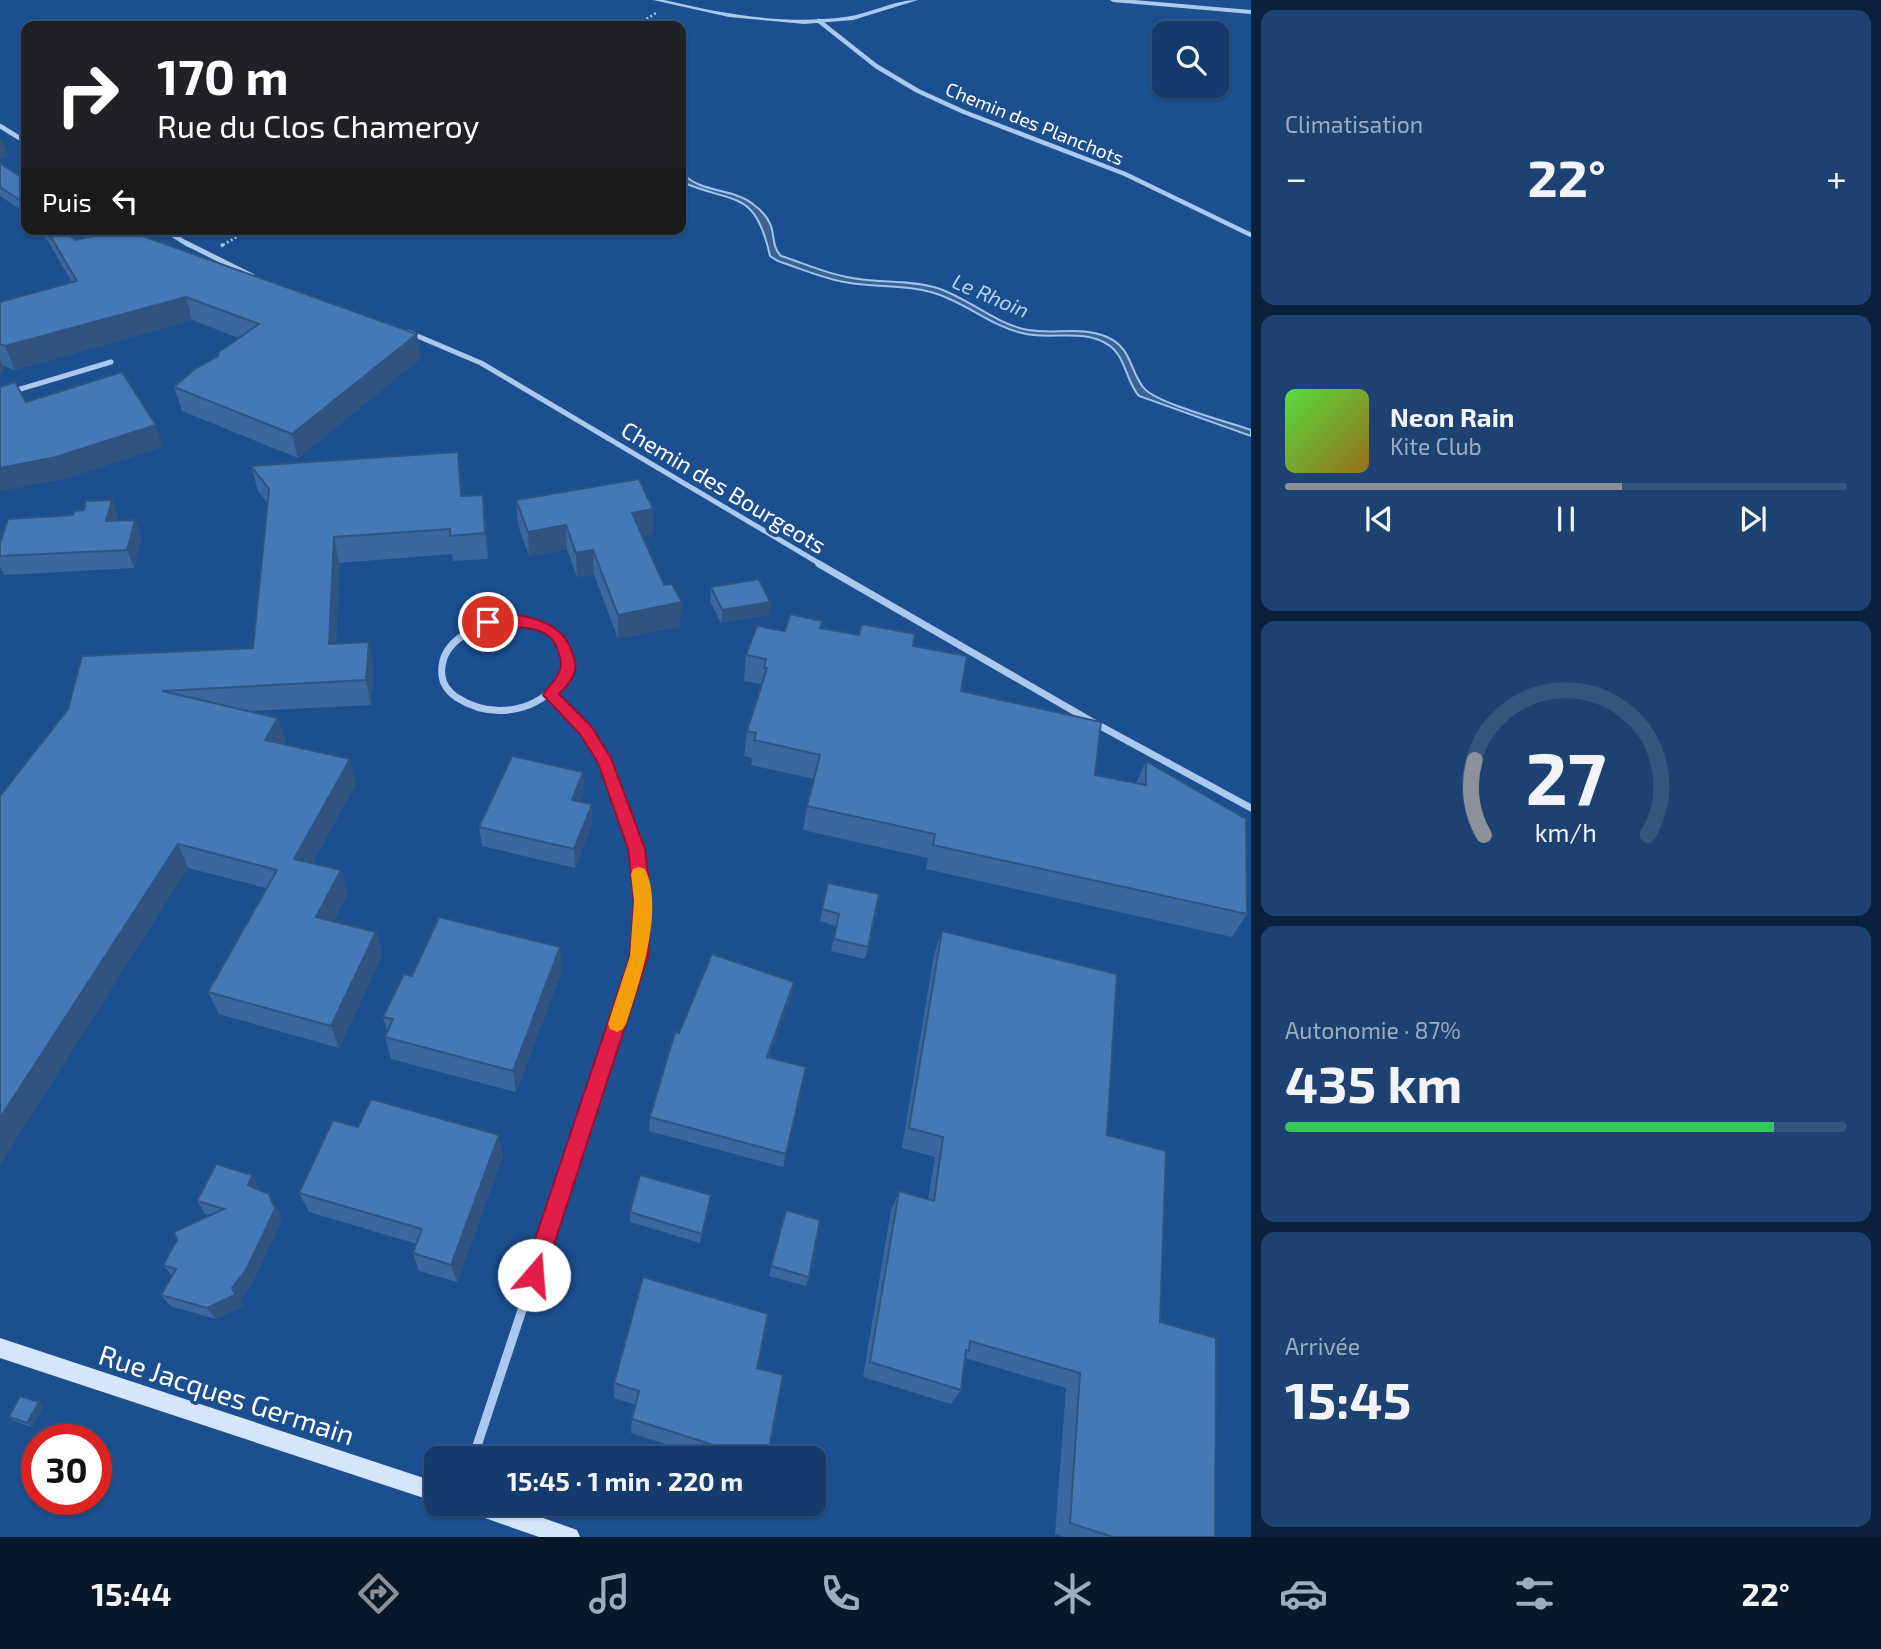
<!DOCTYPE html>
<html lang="fr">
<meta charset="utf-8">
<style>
body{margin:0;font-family:"Exo 2",sans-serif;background:#1d4271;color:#f1f3f6;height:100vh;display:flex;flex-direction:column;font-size:26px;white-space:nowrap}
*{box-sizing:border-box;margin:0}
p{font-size:23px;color:#9dadc1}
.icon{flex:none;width:38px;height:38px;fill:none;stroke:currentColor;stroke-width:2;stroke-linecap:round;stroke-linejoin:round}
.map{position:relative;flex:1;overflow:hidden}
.drawer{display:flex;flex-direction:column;gap:10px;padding:10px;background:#0b203b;width:630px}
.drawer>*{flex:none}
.banner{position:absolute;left:21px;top:21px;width:665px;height:214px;border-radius:14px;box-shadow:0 2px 5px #0004,0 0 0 2px #33557e;background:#202124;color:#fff;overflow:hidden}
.fabs{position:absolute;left:1152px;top:21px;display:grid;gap:14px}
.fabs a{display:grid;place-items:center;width:77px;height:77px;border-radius:14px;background:#143b6b;box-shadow:0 2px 5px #0004,0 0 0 2px #33557e;font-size:35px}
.speed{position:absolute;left:21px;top:1424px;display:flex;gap:14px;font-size:35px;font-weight:700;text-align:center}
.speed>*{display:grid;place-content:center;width:91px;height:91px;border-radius:50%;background:#143b6b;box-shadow:0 2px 5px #0004,0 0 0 2px #33557e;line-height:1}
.speed .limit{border:10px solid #d22;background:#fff;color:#111}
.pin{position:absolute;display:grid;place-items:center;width:60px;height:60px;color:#fff;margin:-30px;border:4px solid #fff;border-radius:50%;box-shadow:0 2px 7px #0007}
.me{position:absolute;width:77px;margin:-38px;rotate:18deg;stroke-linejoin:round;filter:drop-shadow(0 0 5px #0008)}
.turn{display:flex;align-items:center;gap:24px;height:147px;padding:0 21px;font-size:32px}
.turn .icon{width:91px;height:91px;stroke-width:2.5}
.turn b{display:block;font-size:49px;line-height:60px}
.then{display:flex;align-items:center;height:66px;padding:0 21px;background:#0003;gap:14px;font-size:26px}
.big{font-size:52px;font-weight:700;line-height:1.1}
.drawer .tile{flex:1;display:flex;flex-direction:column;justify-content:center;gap:10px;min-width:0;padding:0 24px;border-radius:14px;background:#1d4271}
.drawer .dial{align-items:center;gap:0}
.dial svg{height:182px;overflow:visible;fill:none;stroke:#33557e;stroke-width:7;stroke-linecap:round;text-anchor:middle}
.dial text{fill:#f1f3f6;stroke:none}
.song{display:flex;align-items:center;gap:21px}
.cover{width:84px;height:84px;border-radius:10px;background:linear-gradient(135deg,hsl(110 70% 55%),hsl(40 70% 35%))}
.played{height:7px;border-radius:4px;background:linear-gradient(90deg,#8c9099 60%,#33557e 60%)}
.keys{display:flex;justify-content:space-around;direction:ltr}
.heat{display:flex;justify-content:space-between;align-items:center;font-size:38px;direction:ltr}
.charge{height:10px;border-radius:5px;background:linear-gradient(90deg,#34c759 87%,#33557e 0)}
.trip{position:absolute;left:424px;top:1446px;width:402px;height:70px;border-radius:14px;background:#143b6b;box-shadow:0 2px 5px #0004,0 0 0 2px #33557e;font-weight:700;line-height:70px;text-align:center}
.tabs{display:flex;height:112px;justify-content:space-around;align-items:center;background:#08182b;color:#9dadc1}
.tabs .icon{width:49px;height:49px}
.tabs .on{color:#8c9099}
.tabs b{font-size:32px;color:#f1f3f6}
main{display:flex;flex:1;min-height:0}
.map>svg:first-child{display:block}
</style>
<main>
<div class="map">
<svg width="1251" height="1537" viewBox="0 0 1251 1537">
<rect width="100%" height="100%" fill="#1b4f8f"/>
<!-- water -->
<path fill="#3c6290" stroke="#9cc4f0" stroke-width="2" d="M 681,171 C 698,194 733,187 754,205 C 761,210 768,218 771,226 C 775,238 772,247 781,256 C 803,263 825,273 847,277 C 877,284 908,279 937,288 C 968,298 992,321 1023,329 C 1052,336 1080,325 1107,337 C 1132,348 1129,369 1143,387 C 1154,403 1229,422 1251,430 L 1251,436 L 1139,396 C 1126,381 1126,358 1110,346 C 1083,327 1051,341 1022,333 C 989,325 965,302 934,293 C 905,284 874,288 844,282 C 821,278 799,268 778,261 L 770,256 C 755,188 735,205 682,182 Z"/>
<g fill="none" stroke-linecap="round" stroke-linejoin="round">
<!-- path-far1 -->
<g stroke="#a9c9ee" stroke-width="2.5" stroke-dasharray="2 2.5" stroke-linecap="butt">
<polyline points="635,26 656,13"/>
<polyline points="223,245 250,229"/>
</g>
<!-- path -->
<polyline stroke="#a9c9ee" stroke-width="3.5" stroke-dasharray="2.5 4.5" stroke-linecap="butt" points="221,246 226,243"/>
<!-- minor-far3 -->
<g stroke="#a9c9ee" stroke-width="4.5">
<polyline points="819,21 876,66 918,91 964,112 1125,174 1251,235"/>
<polyline points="0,126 26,142"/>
<polyline points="163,229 189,245"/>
</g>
<!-- minor-far2 -->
<g stroke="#a9c9ee" stroke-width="5">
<polyline points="186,243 252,276"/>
<polyline points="408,332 481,363 822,565"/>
<polyline points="0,395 111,362"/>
</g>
<!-- minor-far1 -->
<g stroke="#a9c9ee" stroke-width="7">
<polyline points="819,564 1091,721 1251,808"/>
<path d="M 502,620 C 512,621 524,621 534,624 C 615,648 532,746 456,697 C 449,692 443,684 442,676 C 438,641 474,627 502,620 Z"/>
<path d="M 550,695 C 627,769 663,883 629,986"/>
</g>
<!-- minor -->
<polyline stroke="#a9c9ee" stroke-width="9" points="473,1458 630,984"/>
<!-- tertiary -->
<g fill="#a9c9ee" fill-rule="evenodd">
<path d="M 653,0 L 664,0 C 723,14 784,25 845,17 C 870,14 893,0 918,0 L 853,20 L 804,24 L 729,17 Z"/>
<polygon points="1110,0 1134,0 1251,10 1251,14 1113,2"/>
</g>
<!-- secondary -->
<g fill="#d6e6fa" fill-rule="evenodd">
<polygon points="0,1338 436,1482 436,1502 0,1358"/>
<polygon points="459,1503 501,1503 577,1530 580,1537 539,1537 462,1510"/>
</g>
</g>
<!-- wall -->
<g fill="#3a679d">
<polygon points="0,163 24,179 26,178 26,213 0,196"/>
<polygon points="43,229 59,229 76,240 421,358 298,458 182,411 174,387 218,356 239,338 192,320 15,370 3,366 3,373 0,374 0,302 72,282 46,238"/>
<polygon points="251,466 461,477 462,496 486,520 488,559 453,561 452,554 339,563 336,643 374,667 371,705 250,711 278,718 286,742 285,744 356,784 312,863 348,894 333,922 376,932 382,955 339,1048 219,1014 208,992 266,888 188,868 68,709 253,648 268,504 258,491"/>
<polygon points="112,500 118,518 118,521 135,520 141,538 134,568 4,575 0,566 0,543"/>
<polygon points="516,500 653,509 653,534 642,536 680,626 618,639 594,574 577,577 567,549 529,556 518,525"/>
<polygon points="711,587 770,602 769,615 721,623 710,601"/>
<polygon points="822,621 821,628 913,646 961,691 1095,775 1136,783 1146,761 1247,914 1232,937 926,869 928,858 803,830 807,806 814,779 751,765 752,758 744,756 747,731 762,684 744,681 746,655 785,631"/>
<polygon points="584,791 580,802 592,823 575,868 482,846 479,827"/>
<polygon points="828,883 868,947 865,959 831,951 836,926 820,921"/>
<polygon points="942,931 1107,1135 1160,1322 1215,1537 1064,1537 1055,1534 1066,1388 965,1358 961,1390 951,1404 863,1377 891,1210 899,1191 928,1199 935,1157 902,1148 934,954"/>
<polygon points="562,970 516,1092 391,1059 385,1037 387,1031 383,1017 412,976"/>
<polygon points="791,997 769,1057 806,1067 783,1167 649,1131 650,1117 679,1033"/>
<polygon points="358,1127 503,1155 457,1282 419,1271 413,1253 417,1244 309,1212 299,1193"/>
<polygon points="259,1188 258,1189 276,1207 281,1221 253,1281 240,1300 243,1306 216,1319 170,1306 161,1295 172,1276 163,1265 211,1215 205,1214 197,1201"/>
<polygon points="711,1195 700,1243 630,1222 630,1212"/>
<polygon points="786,1210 809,1277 806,1286 769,1276"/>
<polygon points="757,1368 767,1458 709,1458 631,1433 632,1419 636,1405 614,1398 614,1383"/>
<polygon points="43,1406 32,1427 14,1421 9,1417"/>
</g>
<!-- shaded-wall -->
<g fill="#305480">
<polygon points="1,138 8,156 0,159 0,139"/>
<polygon points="186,297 192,320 15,370 5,346"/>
<polygon points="417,334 421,358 298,458 292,434"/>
<polygon points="0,359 3,366 3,373 0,374"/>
<polygon points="156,425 163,447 65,479 0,491 0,468"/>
<polygon points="458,452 461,477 464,522 461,496"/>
<polygon points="483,495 486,520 488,559 485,533"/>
<polygon points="112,500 118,518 113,539 106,521"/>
<polygon points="653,509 653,534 632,538 632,513"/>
<polygon points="135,520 141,538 134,568 127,550"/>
<polygon points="566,525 567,549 529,556 528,532"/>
<polygon points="334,537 339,563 335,669 329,644"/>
<polygon points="593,550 594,574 577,577 576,553"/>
<polygon points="682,602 680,626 618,639 618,615"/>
<polygon points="770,602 769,615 721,623 722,610"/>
<polygon points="369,642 374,667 371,705 366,680"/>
<polygon points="278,718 286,742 273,764 265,740"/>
<polygon points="350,759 356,784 302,882 294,859"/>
<polygon points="583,772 584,791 573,819 572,800"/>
<polygon points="592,804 592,823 575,868 574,849"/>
<polygon points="178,844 188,868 0,1165 0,1118"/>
<polygon points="341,870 348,894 324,941 316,917"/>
<polygon points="376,932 382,955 339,1048 331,1026"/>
<polygon points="560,947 562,970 516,1092 513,1071"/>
<polygon points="794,982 791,997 764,1071 767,1057"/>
<polygon points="499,1135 503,1155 457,1282 451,1265"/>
<polygon points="252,1175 259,1188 255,1197 248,1185"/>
<polygon points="269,1194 276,1207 281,1221 253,1281 240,1300 243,1306 216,1319 207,1308 232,1288"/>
<polygon points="711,1195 710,1204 700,1243 702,1234"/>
<polygon points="39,1402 43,1406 32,1427 27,1423"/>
</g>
<!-- building -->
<g fill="#4478b7" stroke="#305480" stroke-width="2">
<polygon points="0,163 24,179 26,178 26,204 0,187"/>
<polygon points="46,229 59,229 76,240 123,229 417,334 292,434 174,387 196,368 218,356 219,352 259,324 186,297 5,346 0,344 0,302 77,281"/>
<polygon points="122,372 156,425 56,457 0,468 0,387 15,382 26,402"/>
<polygon points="458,452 461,496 483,495 485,533 450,536 450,529 334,537 329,644 369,642 366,680 162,691 278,718 265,740 350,759 294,859 341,870 316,917 376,932 331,1026 208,992 277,870 178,844 0,1118 0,796 68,709 82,656 253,648 269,489 251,466"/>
<polygon points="639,479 653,509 632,513 664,585 672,584 682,602 618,615 593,550 576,553 566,525 528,532 516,500"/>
<polygon points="112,500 106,521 135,520 127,550 0,556 0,543 8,519 73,515 75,511 84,510 86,501"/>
<polygon points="759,579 770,602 722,610 711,587"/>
<polygon points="790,614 822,621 820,628 859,635 862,624 915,634 913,646 967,656 961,691 1101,722 1095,775 1146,785 1146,761 1246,819 1247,914 933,845 935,834 807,806 820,755 754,740 756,733 747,731 767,668 764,668 766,659 746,655 757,626 785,631"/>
<polygon points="512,756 583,772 572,800 592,804 574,849 479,827"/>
<polygon points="828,883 879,894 868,947 834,939 839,914 822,909"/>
<polygon points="439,917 560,947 513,1071 385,1037 393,1019 383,1017 404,974 412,976"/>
<polygon points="942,931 1117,974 1107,1135 1166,1151 1160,1322 1216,1338 1215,1537 1113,1537 1070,1523 1080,1373 970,1341 969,1351 966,1350 961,1390 870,1362 899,1191 934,1201 943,1137 909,1128"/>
<polygon points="712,954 794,982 767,1057 806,1067 786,1154 650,1117 675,1032 679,1033"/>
<polygon points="371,1099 499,1135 451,1265 413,1253 422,1229 299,1193 333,1120 358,1127"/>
<polygon points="216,1164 252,1175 248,1185 269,1194 275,1209 246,1270 232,1288 235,1295 207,1308 161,1295 176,1269 163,1265 177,1240 174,1232 224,1209 197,1201"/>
<polygon points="640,1175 711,1195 702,1234 630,1212"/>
<polygon points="786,1210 820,1220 809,1277 771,1266"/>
<polygon points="643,1277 768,1314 757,1368 783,1375 767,1458 754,1458 632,1419 639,1391 614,1383"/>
<polygon points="20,1396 39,1402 27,1423 9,1417"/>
</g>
<!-- route -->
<path fill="#e11d48" stroke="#92132f" stroke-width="2" d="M 517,615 C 542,619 566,628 573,655 C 576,662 577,669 573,676 C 570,683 564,689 559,694 L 591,726 L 611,758 L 645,849 L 651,901 L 648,956 L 544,1275 L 541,1282 L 534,1285 L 526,1282 L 523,1275 L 630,956 L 634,901 L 628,849 L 598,763 L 580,734 L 543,695 C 547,687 556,681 559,672 C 563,665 560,658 558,651 C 548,614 491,634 480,622 L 488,617 Z"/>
<!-- slow -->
<path fill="#f59e0b" d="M 639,867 L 645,869 C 665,909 639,984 626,1024 L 623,1029 L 617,1032 L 610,1029 L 608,1024 L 630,956 L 634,901 L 631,874 L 633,869 Z"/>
<g text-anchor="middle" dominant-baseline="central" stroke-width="7" stroke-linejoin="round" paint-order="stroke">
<!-- far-street labels -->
<g font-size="19" fill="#fff" stroke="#1b4f8f">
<text transform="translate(1035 123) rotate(22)">Chemin des Planchots</text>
</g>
<!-- far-water labels -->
<g font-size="21" font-style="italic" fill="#b5d3f5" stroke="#1b4f8f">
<text transform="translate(991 295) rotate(23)">Le Rhoin</text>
</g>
<!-- street labels -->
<g font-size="23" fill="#fff" stroke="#1b4f8f">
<text transform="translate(724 487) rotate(31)">Chemin des Bourgeots</text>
</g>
<!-- near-street labels -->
<g font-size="28" fill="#fff" stroke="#1b4f8f">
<text transform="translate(227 1394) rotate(18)">Rue Jacques Germain</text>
</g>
</g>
</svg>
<div class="fabs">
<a><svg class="icon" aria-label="search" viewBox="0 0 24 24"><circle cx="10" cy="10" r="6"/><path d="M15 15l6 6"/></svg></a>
</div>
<div class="speed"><div class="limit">30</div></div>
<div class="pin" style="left:488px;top:622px;background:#d93025"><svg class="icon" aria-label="arrive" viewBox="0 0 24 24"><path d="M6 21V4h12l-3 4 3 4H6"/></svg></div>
<svg class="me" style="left:534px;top:1275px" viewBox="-20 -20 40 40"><circle r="19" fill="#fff"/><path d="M0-13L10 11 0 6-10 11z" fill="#e11d48"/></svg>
<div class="trip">15:45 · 1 min · 220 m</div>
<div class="banner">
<div class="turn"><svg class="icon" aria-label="right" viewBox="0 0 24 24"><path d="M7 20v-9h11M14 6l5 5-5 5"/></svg><div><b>170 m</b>Rue du Clos Chameroy</div></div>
<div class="then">Puis<svg class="icon" aria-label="left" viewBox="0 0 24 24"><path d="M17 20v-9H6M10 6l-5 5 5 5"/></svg></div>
</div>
</div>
<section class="drawer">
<div class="tile"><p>Climatisation</p>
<div class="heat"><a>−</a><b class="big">22°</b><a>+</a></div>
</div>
<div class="tile">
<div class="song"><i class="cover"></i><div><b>Neon Rain</b><p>Kite Club</p></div></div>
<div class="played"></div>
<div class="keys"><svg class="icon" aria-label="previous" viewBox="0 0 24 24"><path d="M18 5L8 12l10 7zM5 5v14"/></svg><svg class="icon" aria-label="pause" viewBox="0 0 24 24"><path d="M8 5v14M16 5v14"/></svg><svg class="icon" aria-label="next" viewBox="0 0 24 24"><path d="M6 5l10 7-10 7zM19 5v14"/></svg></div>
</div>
<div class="tile dial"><svg viewBox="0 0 100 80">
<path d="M14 69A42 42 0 1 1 86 69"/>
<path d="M14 69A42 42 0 0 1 10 36" stroke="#8c9099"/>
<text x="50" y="56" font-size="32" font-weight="700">27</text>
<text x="50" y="72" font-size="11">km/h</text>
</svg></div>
<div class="tile"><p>Autonomie · 87%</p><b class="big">435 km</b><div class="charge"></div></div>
<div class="tile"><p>Arrivée</p><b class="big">15:45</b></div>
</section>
</main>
<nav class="tabs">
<b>15:44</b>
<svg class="icon on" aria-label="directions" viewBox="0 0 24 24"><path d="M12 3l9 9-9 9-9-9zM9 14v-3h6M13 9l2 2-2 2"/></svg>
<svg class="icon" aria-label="music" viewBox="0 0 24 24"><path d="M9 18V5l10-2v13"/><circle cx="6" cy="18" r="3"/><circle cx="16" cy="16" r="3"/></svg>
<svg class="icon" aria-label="phone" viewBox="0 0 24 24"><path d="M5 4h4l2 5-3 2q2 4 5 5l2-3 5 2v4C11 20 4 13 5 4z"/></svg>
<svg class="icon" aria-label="climate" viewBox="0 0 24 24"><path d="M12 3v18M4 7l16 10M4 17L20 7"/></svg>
<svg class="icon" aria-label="car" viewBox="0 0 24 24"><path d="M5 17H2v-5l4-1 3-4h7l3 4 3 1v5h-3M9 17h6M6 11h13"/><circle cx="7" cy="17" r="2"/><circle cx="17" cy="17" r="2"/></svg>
<svg class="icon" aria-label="filters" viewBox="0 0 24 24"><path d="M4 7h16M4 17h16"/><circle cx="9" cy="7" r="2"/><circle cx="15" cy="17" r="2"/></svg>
<b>22°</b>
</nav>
